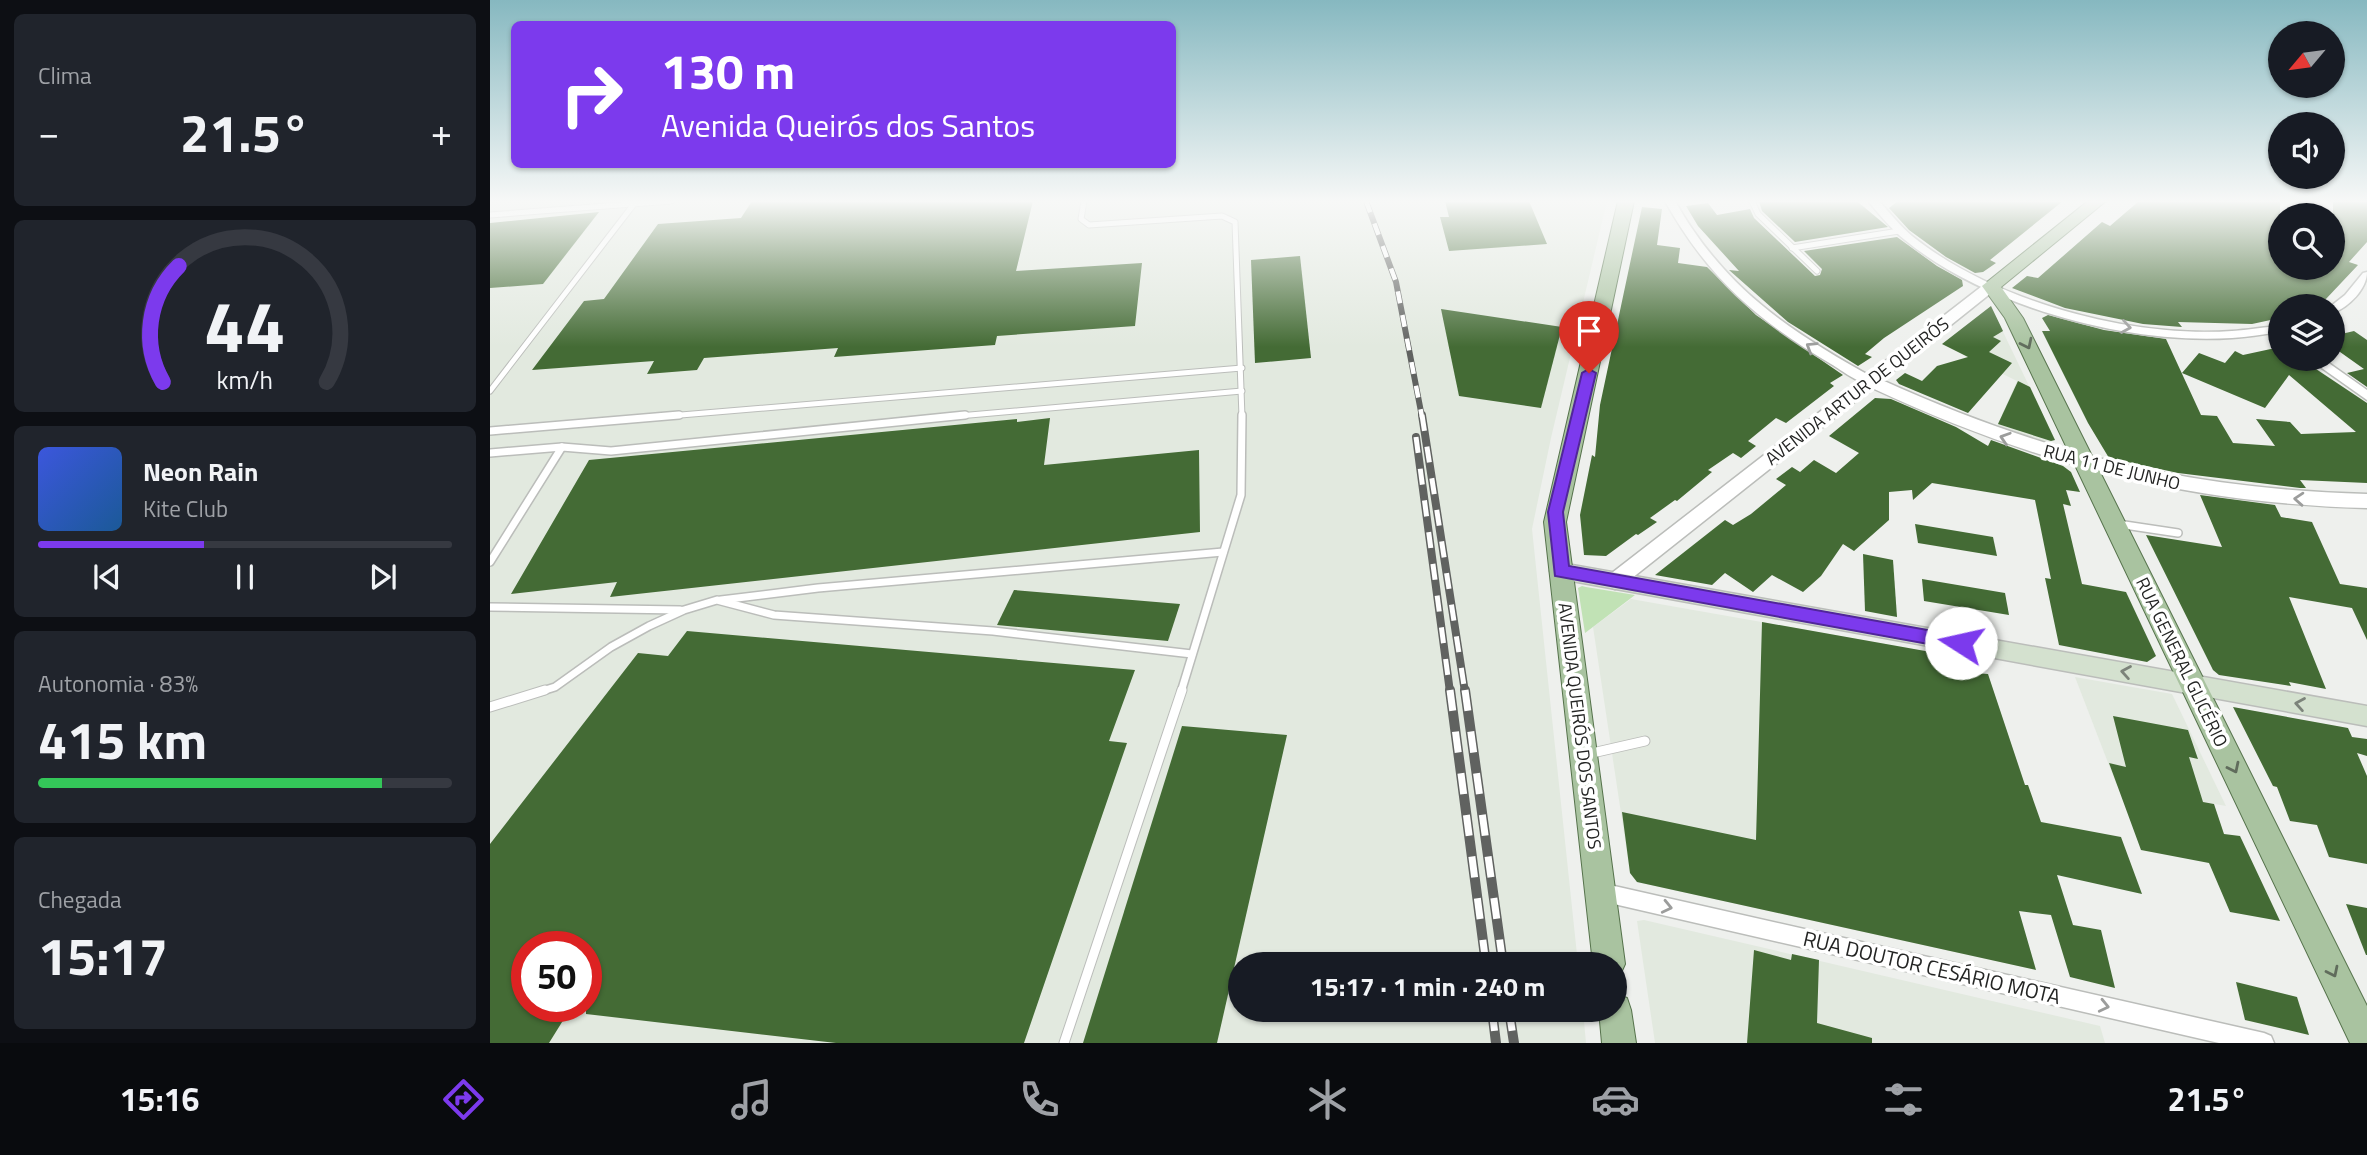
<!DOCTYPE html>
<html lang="pt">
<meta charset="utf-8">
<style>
body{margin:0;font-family:"Titillium Web",sans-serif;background:#20242c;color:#f1f3f6;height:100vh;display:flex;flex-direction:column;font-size:26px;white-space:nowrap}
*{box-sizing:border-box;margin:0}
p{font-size:23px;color:#9ea1a6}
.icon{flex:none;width:38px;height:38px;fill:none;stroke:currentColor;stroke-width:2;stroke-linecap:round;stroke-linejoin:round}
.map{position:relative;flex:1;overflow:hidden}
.sheet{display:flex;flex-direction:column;gap:14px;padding:14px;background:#0d0f14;width:490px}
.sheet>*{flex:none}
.guide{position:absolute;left:21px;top:21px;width:665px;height:147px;border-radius:10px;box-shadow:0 2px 5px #0004;background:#7c3aed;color:#fff;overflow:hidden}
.needle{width:46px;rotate:241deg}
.fabs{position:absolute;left:1778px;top:21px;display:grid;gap:14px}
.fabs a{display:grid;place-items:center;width:77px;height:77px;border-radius:50%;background:#171b24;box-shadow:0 2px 5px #0004;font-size:35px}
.speed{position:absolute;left:21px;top:931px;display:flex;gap:14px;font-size:35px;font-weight:700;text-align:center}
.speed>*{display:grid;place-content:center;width:91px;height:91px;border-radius:50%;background:#171b24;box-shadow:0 2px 5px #0004;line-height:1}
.speed .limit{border:10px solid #d22;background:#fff;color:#111}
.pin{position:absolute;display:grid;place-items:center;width:60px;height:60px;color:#fff;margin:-72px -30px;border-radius:50% 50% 50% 0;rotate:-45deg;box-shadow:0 0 7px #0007}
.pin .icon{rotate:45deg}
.me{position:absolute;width:77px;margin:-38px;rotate:280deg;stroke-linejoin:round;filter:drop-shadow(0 0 5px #0008)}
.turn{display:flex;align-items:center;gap:24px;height:147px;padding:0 35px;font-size:32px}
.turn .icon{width:91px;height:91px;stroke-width:2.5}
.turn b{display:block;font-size:49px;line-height:60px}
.big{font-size:52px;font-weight:700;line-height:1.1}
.sheet .widget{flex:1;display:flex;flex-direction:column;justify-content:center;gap:10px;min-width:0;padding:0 24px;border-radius:10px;background:#20242c}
.sheet .dial{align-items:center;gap:0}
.dial svg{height:182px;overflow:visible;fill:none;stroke:#363941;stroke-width:7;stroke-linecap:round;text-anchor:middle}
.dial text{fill:#f1f3f6;stroke:none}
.song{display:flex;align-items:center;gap:21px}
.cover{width:84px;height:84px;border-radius:10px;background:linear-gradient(135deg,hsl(230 70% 55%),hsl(210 70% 35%))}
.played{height:7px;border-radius:4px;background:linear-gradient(90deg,#7c3aed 40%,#363941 40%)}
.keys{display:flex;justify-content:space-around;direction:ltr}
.heat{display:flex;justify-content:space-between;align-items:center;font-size:38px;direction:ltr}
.charge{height:10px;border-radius:5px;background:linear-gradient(90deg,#34c759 83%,#363941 0)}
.trip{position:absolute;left:738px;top:952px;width:399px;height:70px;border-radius:35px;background:#171b24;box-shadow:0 2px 5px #0004;font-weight:700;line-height:70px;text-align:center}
.dock{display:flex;height:112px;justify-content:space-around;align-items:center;background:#090b0e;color:#9ea1a6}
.dock .icon{width:49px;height:49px}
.dock .active{color:#7c3aed}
.dock b{font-size:32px;color:#f1f3f6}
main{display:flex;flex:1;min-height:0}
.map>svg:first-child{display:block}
</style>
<main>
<section class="sheet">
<div class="widget"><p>Clima</p>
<div class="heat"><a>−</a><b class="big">21.5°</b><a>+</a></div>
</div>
<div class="widget dial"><svg viewBox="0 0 100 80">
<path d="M14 69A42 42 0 1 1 86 69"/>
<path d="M14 69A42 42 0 0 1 21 18" stroke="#7c3aed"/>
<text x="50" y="56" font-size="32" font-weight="700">44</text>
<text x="50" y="72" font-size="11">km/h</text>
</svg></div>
<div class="widget">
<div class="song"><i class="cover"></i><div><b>Neon Rain</b><p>Kite Club</p></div></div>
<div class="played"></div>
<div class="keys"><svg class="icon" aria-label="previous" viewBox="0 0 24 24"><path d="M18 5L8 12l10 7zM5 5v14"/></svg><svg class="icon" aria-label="pause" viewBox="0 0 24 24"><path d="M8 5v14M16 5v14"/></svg><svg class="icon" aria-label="next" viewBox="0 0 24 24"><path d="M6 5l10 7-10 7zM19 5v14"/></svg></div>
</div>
<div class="widget"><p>Autonomia · 83%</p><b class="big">415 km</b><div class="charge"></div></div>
<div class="widget"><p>Chegada</p><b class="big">15:17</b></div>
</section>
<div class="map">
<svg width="1877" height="1043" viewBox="0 0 1877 1043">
<rect width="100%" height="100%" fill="#eef0ed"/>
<!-- built -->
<g fill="#e2e9df" fill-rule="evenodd">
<path d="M 0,201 L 1117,201 L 1061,438 L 1042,529 L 1088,964 L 751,964 L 751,1010 L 1093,1010 L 1096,1043 L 0,1043 ZM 37,947 L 96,947 L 96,1006 L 37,1006 Z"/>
<polygon points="1498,309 1503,311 1565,440 1556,443 1507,426 1527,381 1452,344"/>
<polygon points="1141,599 1452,654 1546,970 1147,882 1140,873 1103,627"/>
<polygon points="1585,677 1682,694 1736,806 1627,786"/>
<polygon points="1154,920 1610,1026 1615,1043 1165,1043 1147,921"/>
</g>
<!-- green -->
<polygon fill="#c1e2b5" points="1092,586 1096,587 1145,595 1095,633 1088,588"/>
<!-- building -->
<g fill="#446b35">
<polygon points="262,201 543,201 526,271 652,263 645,326 507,336 505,345 344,357 348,348 214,358 207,370 157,374 164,361 42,370 94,301 114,299 168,224 251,218"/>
<polygon points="955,201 1039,201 1057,244 959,251 950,217 959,217"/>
<polygon points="1269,201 1368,202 1398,227 1305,242 1272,211"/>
<polygon points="1408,201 1573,201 1500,260 1506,263 1493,272 1485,273 1456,257 1419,230 1399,208"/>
<polygon points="1649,201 1790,201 1790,268 1843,268 1843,201 1877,201 1877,242 1859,262 1868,265 1835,300 1823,306 1790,306 1790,318 1762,324 1688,322 1692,327 1653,324 1575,308 1522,288 1537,276 1548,278 1612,222 1620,226"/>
<polygon points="1218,203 1227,215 1260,209 1264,218 1325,276 1330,275 1332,269 1314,251 1407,237 1447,266 1472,280 1473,286 1394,338 1375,354 1382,357 1368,366 1298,322 1239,270 1249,271 1208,226 1196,206"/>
<polygon points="1152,207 1172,209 1167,245 1190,248 1188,263 1217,267 1266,315 1353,375 1340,383 1344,386 1296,423 1286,418 1258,441 1266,446 1251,458 1243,453 1218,470 1222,472 1187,501 1185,500 1160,518 1167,522 1148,535 1146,534 1116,556 1094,555 1090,515 1102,455 1105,457 1110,405"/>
<polygon points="109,212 53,284 0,288 0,223"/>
<polygon points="810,256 821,358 765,363 761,260"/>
<polygon points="1501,306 1513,331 1503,337 1511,341 1499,352 1522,363 1478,413 1409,384 1406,380 1415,373 1432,381 1447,366 1478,357 1452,344"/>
<polygon points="951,309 1072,327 1051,408 969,396"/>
<polygon points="1558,315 1614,330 1676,339 1711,415 1727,416 1743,443 1785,446 1766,419 1800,422 1811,434 1866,432 1799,375 1775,408 1692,373 1709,353 1735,363 1745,351 1753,355 1790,347 1790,359 1811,359 1877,403 1877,483 1810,480 1816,488 1810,488 1688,473 1619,458 1598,423 1552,331 1560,331 1552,318"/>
<polygon points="1864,331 1877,340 1877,387 1857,373 1874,369 1843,347 1843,336"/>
<polygon points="1528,381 1540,387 1565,440 1561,441 1508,424"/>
<polygon points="1385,398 1401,399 1466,427 1498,446 1501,440 1573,466 1581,472 1590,492 1576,490 1581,506 1573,504 1592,584 1636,592 1666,656 1657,662 1569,645 1555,578 1561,579 1545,500 1442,483 1423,500 1422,490 1399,492 1399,520 1364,551 1353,544 1331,576 1313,592 1282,575 1263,592 1235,573 1222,585 1165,575 1235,520 1243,525 1261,514 1296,485 1286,479 1302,467 1310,472 1324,460 1346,473 1369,453 1339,436"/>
<polygon points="560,418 554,465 709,450 710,532 120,597 127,582 21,594 99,460 527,419 527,422"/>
<polygon points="1710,495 1785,505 1791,517 1822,522 1850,584 1877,588 1877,640 1862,608 1799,597 1836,689 1799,682 1801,686 1729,675 1723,670 1656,535 1732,547"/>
<polygon points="1425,524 1503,537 1507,556 1428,543"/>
<polygon points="1373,554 1403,560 1407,617 1375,611"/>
<polygon points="1432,579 1515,593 1519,615 1434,601"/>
<polygon points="524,590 690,604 678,641 507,625"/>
<polygon points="1272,622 1452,654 1457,671 1498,674 1535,785 1538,785 1551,822 1631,837 1652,894 1567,875 1583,925 1611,930 1625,988 1580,977 1561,915 1529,911 1546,970 1147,882 1140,873 1132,812 1266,840"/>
<polygon points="197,631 645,670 619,741 637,743 534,1043 346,1043 96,1014 96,947 37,947 37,1006 82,1006 59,1043 0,1043 0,844 148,653 178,656"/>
<polygon points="1743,707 1858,728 1862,737 1877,739 1877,756 1867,753 1877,776 1877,864 1839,857 1827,825 1800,821 1787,787 1783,786"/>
<polygon points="1623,716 1698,730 1708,759 1699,757 1713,802 1724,804 1734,834 1750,836 1790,921 1740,912 1719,863 1651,850 1619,763 1636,767"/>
<polygon points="692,726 797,735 727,1043 593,1043"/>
<polygon points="1856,904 1877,908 1877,955 1876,955"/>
<polygon points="1264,950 1301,960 1302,954 1329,960 1327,1023 1382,1038 1382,1043 1257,1043"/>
<polygon points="1746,982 1807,997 1819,1035 1755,1020"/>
</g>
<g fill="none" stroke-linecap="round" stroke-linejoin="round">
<!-- service-far2 casing -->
<g stroke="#bbbdba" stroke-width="7">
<g id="service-far2">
<polyline points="594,201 591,219 599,225 732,216 745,222 752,417"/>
<polyline points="1262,201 1268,214 1327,271"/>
<polyline points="0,215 181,201"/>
<polyline points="1302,248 1409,231"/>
<polyline points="0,391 144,204"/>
<polyline points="167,417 752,368"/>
<polyline points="457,417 752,391"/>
</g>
</g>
<!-- service-far1 casing -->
<g stroke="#bbbdba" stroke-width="10">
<g id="service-far1">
<polyline points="0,431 189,415"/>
<polyline points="0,453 72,447 121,451 475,415"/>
<polyline points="1628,524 1688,533"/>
<polyline points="0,562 72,447"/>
<polyline points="231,600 328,588 733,552"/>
<polyline points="0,607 190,610"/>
<polyline points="49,692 65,687 121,647 159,626 194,610 227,600 284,615 503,631 702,654"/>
<polyline points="691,692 751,495 752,415"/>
</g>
</g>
<!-- service casing -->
<g stroke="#bbbdba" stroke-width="11">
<g id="service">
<polyline points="0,707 55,690"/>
<polyline points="1098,754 1155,741"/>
<polyline points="574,1043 692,690"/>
</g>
</g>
<!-- minor casing -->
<g stroke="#bbbdba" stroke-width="3">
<g id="minor">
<path d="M 1175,201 L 1185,201 C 1234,288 1299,331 1384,378 L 1386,381 L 1384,384 C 1371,386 1353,371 1341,364 C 1267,320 1218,278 1175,201 Z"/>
<path d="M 1378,201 L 1389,201 C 1400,213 1410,226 1422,236 C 1503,301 1639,338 1742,331 C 1758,330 1774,327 1790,326 L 1790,332 C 1774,334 1758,337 1742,338 C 1637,345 1497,307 1415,240 C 1402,230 1389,214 1378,201 Z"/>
<path d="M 1877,272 C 1877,289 1859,307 1843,313 L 1843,306 L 1841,306 L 1855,295 L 1873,273 Z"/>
<polygon points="1819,359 1833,359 1877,390 1877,400"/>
<polygon points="1111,883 1774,1033 1781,1036 1784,1043 1729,1043 1111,901 1104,898 1102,892 1104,886"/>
</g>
</g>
<!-- tertiary casing -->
<g stroke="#bbbdba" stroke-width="3">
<path id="tertiary" d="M 1501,281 L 1506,283 L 1509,286 L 1506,289 L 1392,380 C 1556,454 1697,489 1877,494 L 1877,508 C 1695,503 1547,465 1382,388 L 1132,586 L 1125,589 L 1118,586 L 1115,581 L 1118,576 L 1496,283 Z"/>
</g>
<!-- secondary casing -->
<g stroke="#bbbdba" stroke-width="3">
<polygon id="secondary" points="1071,563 1877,706 1877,726 1071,579 1063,577 1060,571 1063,565"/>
</g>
<!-- primary casing -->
<g stroke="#55724b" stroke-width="2">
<g id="primary">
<polygon points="1128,201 1144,201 1076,522 1135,964 1130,975 1125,977 1125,964 1103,964 1054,522"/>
<polygon points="1598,201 1616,201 1511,287 1533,318 1877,1006 1877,1043 1860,1043 1515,318 1492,286"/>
<polygon points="1125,994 1137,998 1141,1010 1146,1043 1112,1043 1109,1010 1125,1010"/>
</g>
</g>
<!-- service-far2 -->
<use href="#service-far2" stroke="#fff" stroke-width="5"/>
<!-- service-far1 -->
<use href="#service-far1" stroke="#fff" stroke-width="7"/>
<!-- service -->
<use href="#service" stroke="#fff" stroke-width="9"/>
<!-- minor -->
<use href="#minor" fill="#fff" fill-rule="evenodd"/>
<!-- tertiary -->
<use href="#tertiary" fill="#fff" fill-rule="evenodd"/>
<!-- secondary -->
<use href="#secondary" fill="#d4e1cf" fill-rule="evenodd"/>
<!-- primary -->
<use href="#primary" fill="#a9c3a0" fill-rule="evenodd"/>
<!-- rail-far2 casing -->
<g stroke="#606260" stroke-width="6">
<polyline id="rail-far2" points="876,201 906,282 932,417"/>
</g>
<!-- rail-far1 casing -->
<g stroke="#606260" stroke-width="8">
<g id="rail-far1">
<polyline points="932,415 975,692"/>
<polyline points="926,437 960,692"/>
</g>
</g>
<!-- rail casing -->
<g stroke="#606260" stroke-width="10">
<g id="rail">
<polyline points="960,690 996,964"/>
<polyline points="975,690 1013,964"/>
<polyline points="1002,1010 1006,1043"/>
<polyline points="1019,1010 1024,1043"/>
</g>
</g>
<!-- rail-far2 -->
<use href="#rail-far2" stroke="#fff" stroke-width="4.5" stroke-dasharray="12" stroke-linecap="butt"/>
<!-- rail-far1 -->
<use href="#rail-far1" stroke="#fff" stroke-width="5" stroke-dasharray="16" stroke-linecap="butt"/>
<!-- rail -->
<use href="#rail" stroke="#fff" stroke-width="7" stroke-dasharray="21" stroke-linecap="butt"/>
</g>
<!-- one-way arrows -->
<defs><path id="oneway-chevron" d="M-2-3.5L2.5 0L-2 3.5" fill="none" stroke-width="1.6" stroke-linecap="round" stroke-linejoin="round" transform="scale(1.75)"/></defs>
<g stroke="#9c9d9c">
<use href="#oneway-chevron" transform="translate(1636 327) rotate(9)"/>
<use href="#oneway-chevron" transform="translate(1321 347) rotate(-148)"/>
<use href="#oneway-chevron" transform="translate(1515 438) rotate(-162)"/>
<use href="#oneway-chevron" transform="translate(1809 499) rotate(-176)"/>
<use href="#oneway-chevron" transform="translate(1177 907) rotate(13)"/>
<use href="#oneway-chevron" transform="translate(1614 1006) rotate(13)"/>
</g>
<g stroke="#606c5c">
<use href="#oneway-chevron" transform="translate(1537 344) rotate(64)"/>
<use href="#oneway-chevron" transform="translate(1744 768) rotate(64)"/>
<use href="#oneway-chevron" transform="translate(1843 972) rotate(64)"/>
</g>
<g stroke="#7c837a">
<use href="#oneway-chevron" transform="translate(1636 672) rotate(-170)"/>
<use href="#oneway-chevron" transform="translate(1810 704) rotate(-170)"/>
</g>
<!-- sky -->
<linearGradient id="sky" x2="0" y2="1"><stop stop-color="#86b8c0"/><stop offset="0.58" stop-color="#f7f8f7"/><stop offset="1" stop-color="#f7f8f7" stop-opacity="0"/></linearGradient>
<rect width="1877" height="347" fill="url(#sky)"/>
<!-- route -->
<polygon fill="#7c3aed" stroke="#51269a" stroke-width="2" points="1099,369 1106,373 1073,512 1079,566 1471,636 1477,638 1479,643 1477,648 1471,650 1065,576 1058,512 1092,373"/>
<g text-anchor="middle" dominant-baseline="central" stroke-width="7" stroke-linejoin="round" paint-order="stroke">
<!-- street labels -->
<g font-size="18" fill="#242524" stroke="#fff">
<text transform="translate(1367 391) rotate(-38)">AVENIDA ARTUR DE QUEIRÓS</text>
<text transform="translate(1622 467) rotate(14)">RUA 11 DE JUNHO</text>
<text transform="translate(1692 662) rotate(64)">RUA GENERAL GLICÉRIO</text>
<text transform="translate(1090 726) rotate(83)">AVENIDA QUEIRÓS DOS SANTOS</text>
</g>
<!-- near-street labels -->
<g font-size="21" fill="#242524" stroke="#fff">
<text transform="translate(1442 967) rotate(13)">RUA DOUTOR CESÁRIO MOTA</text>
</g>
</g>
</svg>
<div class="fabs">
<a><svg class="needle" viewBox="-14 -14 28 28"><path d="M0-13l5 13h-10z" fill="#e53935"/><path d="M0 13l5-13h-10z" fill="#9ea1a6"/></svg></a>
<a><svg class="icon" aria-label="sound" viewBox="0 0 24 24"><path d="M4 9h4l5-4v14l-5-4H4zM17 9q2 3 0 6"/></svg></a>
<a><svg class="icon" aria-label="search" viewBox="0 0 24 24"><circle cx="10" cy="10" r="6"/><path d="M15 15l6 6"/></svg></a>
<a><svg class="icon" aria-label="layers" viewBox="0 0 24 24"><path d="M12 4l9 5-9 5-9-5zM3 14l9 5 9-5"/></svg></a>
</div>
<div class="speed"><div class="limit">50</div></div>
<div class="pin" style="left:1099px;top:373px;background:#d93025"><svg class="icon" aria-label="arrive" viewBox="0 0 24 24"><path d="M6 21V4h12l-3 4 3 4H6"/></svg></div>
<svg class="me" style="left:1471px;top:643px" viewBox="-20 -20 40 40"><circle r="19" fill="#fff"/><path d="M0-13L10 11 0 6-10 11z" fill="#7c3aed"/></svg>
<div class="trip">15:17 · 1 min · 240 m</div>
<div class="guide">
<div class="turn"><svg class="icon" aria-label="right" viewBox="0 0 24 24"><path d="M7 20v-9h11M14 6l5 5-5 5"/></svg><div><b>130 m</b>Avenida Queirós dos Santos</div></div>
</div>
</div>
</main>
<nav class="dock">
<b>15:16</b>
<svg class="icon active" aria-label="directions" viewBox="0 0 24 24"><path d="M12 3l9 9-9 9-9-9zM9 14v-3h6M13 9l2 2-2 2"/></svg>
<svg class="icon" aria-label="music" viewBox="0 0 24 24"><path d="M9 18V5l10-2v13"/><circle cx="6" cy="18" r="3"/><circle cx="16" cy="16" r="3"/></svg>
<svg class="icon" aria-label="phone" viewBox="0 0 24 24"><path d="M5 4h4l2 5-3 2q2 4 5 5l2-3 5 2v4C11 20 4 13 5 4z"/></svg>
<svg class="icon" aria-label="climate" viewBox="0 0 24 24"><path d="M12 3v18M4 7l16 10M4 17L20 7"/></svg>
<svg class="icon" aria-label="car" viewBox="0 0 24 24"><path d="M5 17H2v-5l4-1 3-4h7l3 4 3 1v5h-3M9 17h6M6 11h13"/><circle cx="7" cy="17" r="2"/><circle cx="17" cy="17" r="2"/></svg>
<svg class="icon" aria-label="filters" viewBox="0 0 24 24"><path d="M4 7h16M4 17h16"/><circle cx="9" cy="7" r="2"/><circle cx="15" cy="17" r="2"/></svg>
<b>21.5°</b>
</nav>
